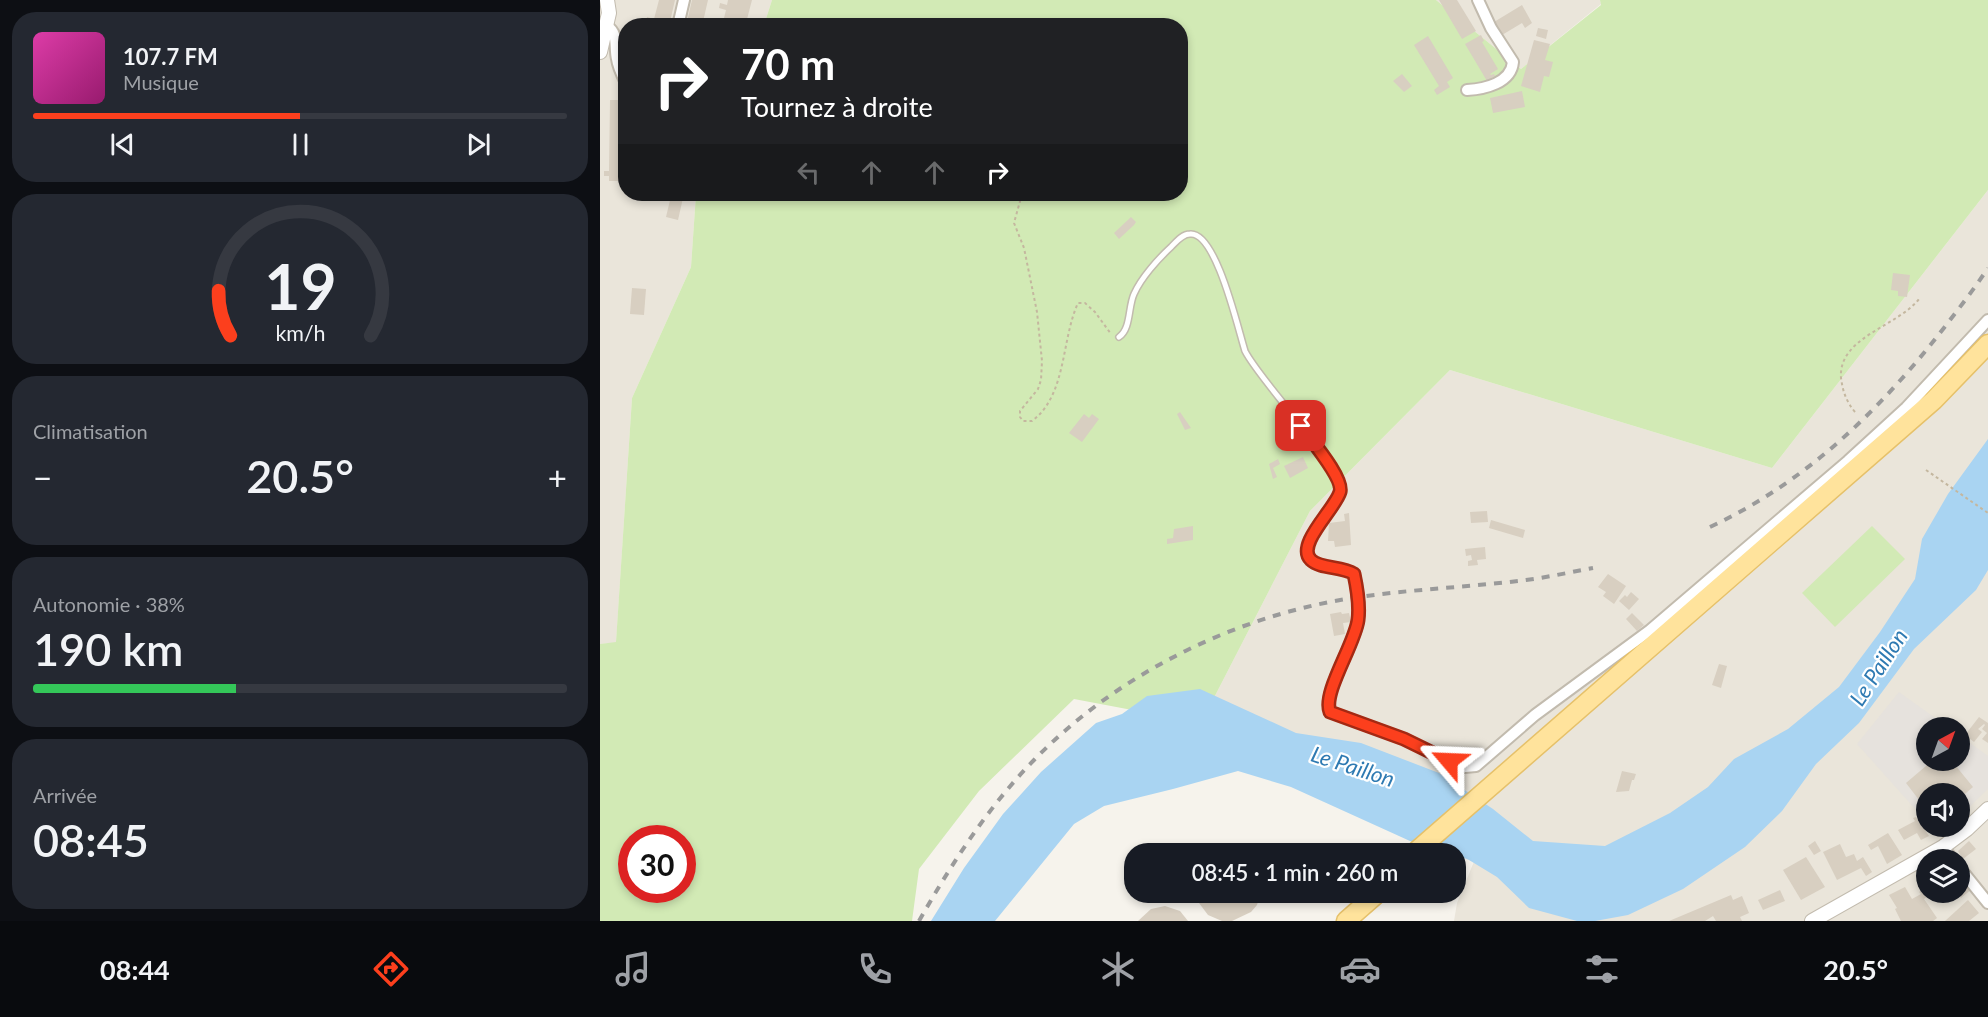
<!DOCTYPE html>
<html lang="fr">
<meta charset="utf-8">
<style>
body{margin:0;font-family:Lato,sans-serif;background:#242831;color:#f1f3f6;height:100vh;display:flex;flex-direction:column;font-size:22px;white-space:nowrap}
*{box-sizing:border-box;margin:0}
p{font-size:20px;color:#9ea1a6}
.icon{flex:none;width:33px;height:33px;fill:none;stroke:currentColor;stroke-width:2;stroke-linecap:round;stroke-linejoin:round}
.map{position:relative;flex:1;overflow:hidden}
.side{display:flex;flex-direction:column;gap:12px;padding:12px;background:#0d0f14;width:600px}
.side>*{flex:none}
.banner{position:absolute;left:18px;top:18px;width:570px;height:183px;border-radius:24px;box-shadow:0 3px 9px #0003;background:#202124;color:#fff;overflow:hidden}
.needle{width:39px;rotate:41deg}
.buttons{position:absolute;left:1316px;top:717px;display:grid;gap:12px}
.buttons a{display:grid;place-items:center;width:54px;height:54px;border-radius:50%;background:#171b24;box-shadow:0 3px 9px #0003;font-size:30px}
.speed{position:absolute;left:18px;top:825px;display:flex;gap:12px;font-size:30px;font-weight:700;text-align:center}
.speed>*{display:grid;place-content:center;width:78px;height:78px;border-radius:50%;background:#171b24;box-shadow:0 3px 9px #0003;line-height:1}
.speed .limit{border:9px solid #d22;background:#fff;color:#111}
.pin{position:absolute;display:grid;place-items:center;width:51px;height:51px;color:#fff;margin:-26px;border-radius:12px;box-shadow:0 3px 9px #0006}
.me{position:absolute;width:66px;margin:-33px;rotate:296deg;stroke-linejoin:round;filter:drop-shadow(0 0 4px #0008)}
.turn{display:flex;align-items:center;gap:21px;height:126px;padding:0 24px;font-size:27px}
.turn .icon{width:78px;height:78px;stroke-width:2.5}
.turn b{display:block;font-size:42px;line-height:51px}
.lanes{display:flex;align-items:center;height:57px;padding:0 24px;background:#0003;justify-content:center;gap:30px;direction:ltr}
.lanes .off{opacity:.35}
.big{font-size:45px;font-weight:600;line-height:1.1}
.side .tile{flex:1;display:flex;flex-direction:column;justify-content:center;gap:9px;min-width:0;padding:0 21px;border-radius:24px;background:#242831}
.side .dial{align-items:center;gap:0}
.dial svg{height:156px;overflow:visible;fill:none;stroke:#363941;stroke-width:7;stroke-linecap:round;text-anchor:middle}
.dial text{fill:#f1f3f6;stroke:none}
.song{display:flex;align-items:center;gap:18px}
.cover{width:72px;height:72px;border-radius:9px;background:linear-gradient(135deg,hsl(320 70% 55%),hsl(320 70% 35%))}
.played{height:6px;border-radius:3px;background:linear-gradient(90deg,#fc3f1d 50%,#363941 50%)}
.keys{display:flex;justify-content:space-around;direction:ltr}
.heat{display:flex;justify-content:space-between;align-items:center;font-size:33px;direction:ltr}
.charge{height:9px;border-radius:4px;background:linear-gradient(90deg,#34c759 38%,#363941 0)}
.trip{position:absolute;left:524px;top:843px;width:342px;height:60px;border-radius:24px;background:#171b24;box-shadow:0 3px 9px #0003;font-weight:600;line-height:60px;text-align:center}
.tab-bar{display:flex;height:96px;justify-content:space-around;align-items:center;background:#090b0e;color:#9ea1a6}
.tab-bar .icon{width:42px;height:42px}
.tab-bar .current{color:#fc3f1d}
.tab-bar b{font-size:27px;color:#f1f3f6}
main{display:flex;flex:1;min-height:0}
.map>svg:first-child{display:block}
</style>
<main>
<section class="side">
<div class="tile">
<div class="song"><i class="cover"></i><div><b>107.7 FM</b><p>Musique</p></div></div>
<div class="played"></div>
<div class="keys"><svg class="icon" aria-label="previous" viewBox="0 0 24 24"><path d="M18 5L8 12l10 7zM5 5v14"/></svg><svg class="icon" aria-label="pause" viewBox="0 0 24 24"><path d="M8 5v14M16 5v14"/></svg><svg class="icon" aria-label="next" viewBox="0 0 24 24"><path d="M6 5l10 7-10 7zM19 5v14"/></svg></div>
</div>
<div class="tile dial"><svg viewBox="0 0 100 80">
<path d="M14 69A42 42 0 1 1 86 69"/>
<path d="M14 69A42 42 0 0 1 8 46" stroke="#fc3f1d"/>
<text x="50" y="56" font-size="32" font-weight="700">19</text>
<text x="50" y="72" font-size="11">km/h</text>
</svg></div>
<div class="tile"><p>Climatisation</p>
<div class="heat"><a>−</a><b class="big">20.5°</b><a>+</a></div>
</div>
<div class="tile"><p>Autonomie · 38%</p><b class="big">190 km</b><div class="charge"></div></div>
<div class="tile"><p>Arrivée</p><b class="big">08:45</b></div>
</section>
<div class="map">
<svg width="1388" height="921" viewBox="0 0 1388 921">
<rect width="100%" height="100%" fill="#f6f3ec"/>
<!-- residential -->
<g fill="#eae5da" fill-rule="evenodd">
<polygon points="0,0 172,0 164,25 26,26 26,194 96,194 91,267 32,398 16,643 0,644"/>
<polygon points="836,0 1000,0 1001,4 921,69"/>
<path d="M 1388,190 L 1388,921 L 854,921 L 857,903 L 880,847 L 601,723 L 710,511 L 850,370 L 1172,468 ZM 1326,728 L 1359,728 L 1359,760 L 1326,760 ZM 1326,794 L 1359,794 L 1359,826 L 1326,826 ZM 1326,860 L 1359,860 L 1359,892 L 1326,892 Z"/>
</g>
<!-- industrial -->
<polygon fill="#e6e2dd" points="1299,692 1348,727 1326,728 1326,760 1359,760 1359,735 1388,756 1388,789 1359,817 1359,794 1326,794 1326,821 1257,744"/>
<!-- green -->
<g fill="#d2eab5" fill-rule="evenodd">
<path d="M 172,0 L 836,0 L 921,69 L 1001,5 L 1000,0 L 1388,0 L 1388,190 L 1172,468 L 850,370 L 710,511 L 601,723 L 474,699 L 379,791 L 319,869 L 312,921 L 0,921 L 0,644 L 16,642 L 32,398 L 91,267 L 96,194 L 580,194 L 580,26 L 164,25 ZM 32,838 L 82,838 L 82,890 L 32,890 Z"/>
<polygon points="1272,526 1305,559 1235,627 1202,593"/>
</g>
<!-- water -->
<polygon fill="#a9d4f2" points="1388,439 1388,570 1376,590 1314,649 1259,723 1216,764 1182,811 1145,847 1083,889 1028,915 995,921 977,921 929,908 897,877 869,860 855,854 810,841 691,787 638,771 573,789 504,806 474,824 395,921 331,921 364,868 403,814 441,772 496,723 522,714 547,696 600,689 696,733 761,743 839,773 893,809 933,841 1005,846 1070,813 1108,787 1134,759 1188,729 1239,687 1280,632 1315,579 1322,539 1348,494"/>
<!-- building -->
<g fill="#d8cfc1">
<polygon points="59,0 75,0 69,26 45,26 47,17 54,19"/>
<polygon points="92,0 108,0 102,26 86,26"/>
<polygon points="128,0 152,0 146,23 139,21 138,26 122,26 126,10 119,8 120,3 127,5"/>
<polygon points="839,0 857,0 876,31 862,39"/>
<polygon points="922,5 932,23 925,28 922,23 902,35 894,22"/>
<polygon points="938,28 948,30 946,39 936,36"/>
<polygon points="881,35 884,41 882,42 898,69 890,74 891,75 894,74 895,76 887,81 865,44"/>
<polygon points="828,36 853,78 847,82 850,87 837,95 834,90 839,86 814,45"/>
<polygon points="934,40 950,44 945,60 953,62 949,77 944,76 940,92 921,86"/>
<polygon points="802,74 812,86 804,92 793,81"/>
<polygon points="922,91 925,107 893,113 890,98"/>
<polygon points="10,100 26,100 25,181 9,181 9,176 4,176 4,171 9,171"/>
<polygon points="71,196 83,198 78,220 66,217"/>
<polygon points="531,217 536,222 534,225 519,239 514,233"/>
<polygon points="1293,273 1310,275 1307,297 1298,296 1298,291 1291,290"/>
<polygon points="32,288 46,289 44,315 30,314"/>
<polygon points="580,412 591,428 585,430 577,414"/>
<polygon points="484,414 489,418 492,414 499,419 482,442 469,433"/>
<polygon points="703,457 708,468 690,478 684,466"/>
<polygon points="678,459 680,464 673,468 677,477 673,479 669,464"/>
<polygon points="887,511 888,522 871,523 870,512"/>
<polygon points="749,513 751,545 735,547 734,541 728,541 729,523 745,521 744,514"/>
<polygon points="891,520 925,530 923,538 889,528"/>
<polygon points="593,526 593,540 567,544 567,539 573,538 574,529"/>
<polygon points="885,547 886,559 877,560 878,565 868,566 868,561 872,560 871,555 866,556 865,549"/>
<polygon points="1008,574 1026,586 1014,604 1003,596 1006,592 998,587"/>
<polygon points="1031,592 1039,599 1029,610 1019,601 1025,595 1027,597"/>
<polygon points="741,612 742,614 749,613 751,622 743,623 745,634 734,636 730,614"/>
<polygon points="1032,613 1044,625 1037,631 1026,619"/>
<polygon points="1119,664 1127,666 1121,688 1112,685"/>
<polygon points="1379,717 1388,723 1388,743 1382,739 1387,733 1382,729 1385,725 1384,724 1378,729 1382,732 1374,742 1365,735"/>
<polygon points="1333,760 1351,760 1373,787 1359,799 1359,794 1326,794 1326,809 1306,783"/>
<polygon points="1022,771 1036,774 1034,780 1032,780 1029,791 1016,792"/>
<polygon points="1316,817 1329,836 1321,840 1317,833 1304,840 1298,830 1315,821 1313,818"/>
<polygon points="1288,833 1302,855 1287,864 1278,846 1271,850 1268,845"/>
<polygon points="1215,841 1221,851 1214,855 1208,846"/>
<polygon points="1369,841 1376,849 1363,859 1358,851"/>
<polygon points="1240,844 1246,857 1254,854 1257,861 1263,857 1272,872 1266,876 1261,868 1237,880 1223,852"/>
<polygon points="1206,857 1225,887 1201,900 1183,870"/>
<polygon points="1359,872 1373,888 1361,898 1356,892 1359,892"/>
<polygon points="1305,887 1312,899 1321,894 1319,892 1324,889 1328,896 1324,899 1337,918 1333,921 1301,921 1295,909 1297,908 1289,895"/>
<polygon points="1180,890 1185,901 1163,910 1158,900"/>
<polygon points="596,892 661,892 657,905 651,912 632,921 622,921 608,915 599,903"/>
<polygon points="1131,895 1133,900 1142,896 1149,913 1140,917 1142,921 1116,921 1113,916 1105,921 1069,921"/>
<polygon points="1368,900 1379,913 1369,921 1345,921"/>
<polygon points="565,906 580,911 588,921 538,921 551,909"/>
</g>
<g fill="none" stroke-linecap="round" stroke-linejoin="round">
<!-- service casing -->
<g stroke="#c2bbae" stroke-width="8">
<path id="service" d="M 519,337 C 531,329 528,307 534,294 C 541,278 558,259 571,247 C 576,242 582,234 590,234 C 616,231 638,329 645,351 C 661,383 741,463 740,492 L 707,544 C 705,572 737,562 754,574"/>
</g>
<!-- minor casing -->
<g stroke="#c2bbae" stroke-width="14">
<g id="minor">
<path d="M 7,26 C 19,34 14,46 17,59 C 18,67 22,75 26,83"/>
<polyline points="78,26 84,0"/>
<path d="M 867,90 C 885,89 911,83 913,62 L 891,28 L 878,0"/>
<path d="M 754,574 C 757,588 760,605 758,620 C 755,644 722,693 730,712 L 804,739 L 849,761 L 865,767 L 876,766 L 935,715 L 1049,631 L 1248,461 L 1306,408 L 1388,320"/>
<polyline points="1343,847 1353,860"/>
<polyline points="1359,867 1388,903"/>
</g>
</g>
<!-- tertiary casing -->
<g stroke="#c2bbae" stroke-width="16">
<g id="tertiary">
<polyline points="0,52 9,13 7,0"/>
<polyline points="1212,921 1343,847 1367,829 1388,809"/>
</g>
</g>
<!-- primary casing -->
<g stroke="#e6c16a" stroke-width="21">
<g id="primary">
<polyline points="813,854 1334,400 1388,344"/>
<polyline points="746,921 779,892"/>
</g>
</g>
<!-- path -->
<g stroke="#c4b79f" stroke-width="2" stroke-dasharray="3 3" stroke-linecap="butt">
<path d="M 422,194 L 414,223 L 424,248 L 437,312 L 442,361 L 441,380 L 438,389 L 420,411 L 420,417 L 423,421 L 432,421 C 467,395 461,340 478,303 L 485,303 L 495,312 L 511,334"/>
<path d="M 1255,412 C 1246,401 1243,392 1241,378 C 1238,337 1297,327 1319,299"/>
<polyline points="1326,470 1388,513"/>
</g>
<!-- service -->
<use href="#service" stroke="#fff" stroke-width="5"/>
<!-- minor -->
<use href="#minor" stroke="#fff" stroke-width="10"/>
<!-- tertiary -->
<use href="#tertiary" stroke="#fff" stroke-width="14"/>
<!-- primary -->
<use href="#primary" stroke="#ffe39c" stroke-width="18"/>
<!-- rail -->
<g stroke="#9a9a9a" stroke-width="4" stroke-dasharray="8 8" stroke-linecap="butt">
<path d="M 1110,527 C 1202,484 1273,417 1336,338 C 1354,315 1372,292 1388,268"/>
<path d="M 319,921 C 352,863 388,807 435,759 C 520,672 639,614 759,597 C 814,589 871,587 926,580 C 949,577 971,572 993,568"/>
</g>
</g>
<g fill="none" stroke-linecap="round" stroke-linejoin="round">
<!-- route casing -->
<g stroke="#a42913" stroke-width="15">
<path id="route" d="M 701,426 C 710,439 744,478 740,492 C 735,509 695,545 711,560 C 720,569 742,566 754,574 C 757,588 760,605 758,620 C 755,644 722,693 730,712 L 804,739 L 849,761"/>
</g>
<!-- route -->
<use href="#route" stroke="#fc3f1d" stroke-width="10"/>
</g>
<g text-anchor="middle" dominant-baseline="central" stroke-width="4.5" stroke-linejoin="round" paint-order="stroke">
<!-- water labels -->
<g font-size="22" font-style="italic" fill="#2e7ab2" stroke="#fff">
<text transform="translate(1278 667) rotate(-57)">Le Paillon</text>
<text transform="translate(753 766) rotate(18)">Le Paillon</text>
</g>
</g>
</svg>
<div class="buttons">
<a><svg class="needle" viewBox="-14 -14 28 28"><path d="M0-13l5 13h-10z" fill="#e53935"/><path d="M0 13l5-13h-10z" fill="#9ea1a6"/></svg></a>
<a><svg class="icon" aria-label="sound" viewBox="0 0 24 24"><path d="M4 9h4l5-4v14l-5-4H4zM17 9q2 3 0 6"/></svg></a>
<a><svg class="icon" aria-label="layers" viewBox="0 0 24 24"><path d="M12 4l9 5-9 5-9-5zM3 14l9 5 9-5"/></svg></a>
</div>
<div class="speed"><div class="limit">30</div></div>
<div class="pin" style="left:701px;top:426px;background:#d93025"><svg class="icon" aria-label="arrive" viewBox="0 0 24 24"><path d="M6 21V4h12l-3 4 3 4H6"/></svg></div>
<svg class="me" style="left:849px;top:761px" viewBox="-20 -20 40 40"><path d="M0-17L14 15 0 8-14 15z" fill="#fc3f1d" stroke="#fff" stroke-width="4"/></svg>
<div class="trip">08:45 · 1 min · 260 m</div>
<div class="banner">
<div class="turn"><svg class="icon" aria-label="right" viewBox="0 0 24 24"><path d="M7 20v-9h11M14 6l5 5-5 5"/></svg><div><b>70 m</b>Tournez à droite</div></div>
<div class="lanes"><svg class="icon off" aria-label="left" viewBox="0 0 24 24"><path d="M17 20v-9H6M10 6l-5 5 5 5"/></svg><svg class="icon off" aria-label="ahead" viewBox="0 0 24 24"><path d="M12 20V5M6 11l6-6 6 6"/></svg><svg class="icon off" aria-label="ahead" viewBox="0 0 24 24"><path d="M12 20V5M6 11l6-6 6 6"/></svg><svg class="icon" aria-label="right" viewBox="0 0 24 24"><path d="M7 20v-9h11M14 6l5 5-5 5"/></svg></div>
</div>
</div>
</main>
<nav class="tab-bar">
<b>08:44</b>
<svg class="icon current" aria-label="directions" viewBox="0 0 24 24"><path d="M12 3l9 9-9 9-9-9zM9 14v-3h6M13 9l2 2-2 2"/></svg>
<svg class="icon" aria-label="music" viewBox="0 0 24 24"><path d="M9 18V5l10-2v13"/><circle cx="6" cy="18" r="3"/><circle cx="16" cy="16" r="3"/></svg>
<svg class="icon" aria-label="phone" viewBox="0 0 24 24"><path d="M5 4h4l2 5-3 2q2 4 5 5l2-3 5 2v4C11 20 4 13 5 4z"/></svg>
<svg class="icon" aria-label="climate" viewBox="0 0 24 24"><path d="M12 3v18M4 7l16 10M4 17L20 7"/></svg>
<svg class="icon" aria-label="car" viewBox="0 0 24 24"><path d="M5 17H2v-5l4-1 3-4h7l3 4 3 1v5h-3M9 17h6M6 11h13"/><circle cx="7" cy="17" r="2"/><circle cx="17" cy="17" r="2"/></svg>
<svg class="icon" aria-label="filters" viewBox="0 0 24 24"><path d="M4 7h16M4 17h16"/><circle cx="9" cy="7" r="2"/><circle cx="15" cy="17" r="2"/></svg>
<b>20.5°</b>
</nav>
